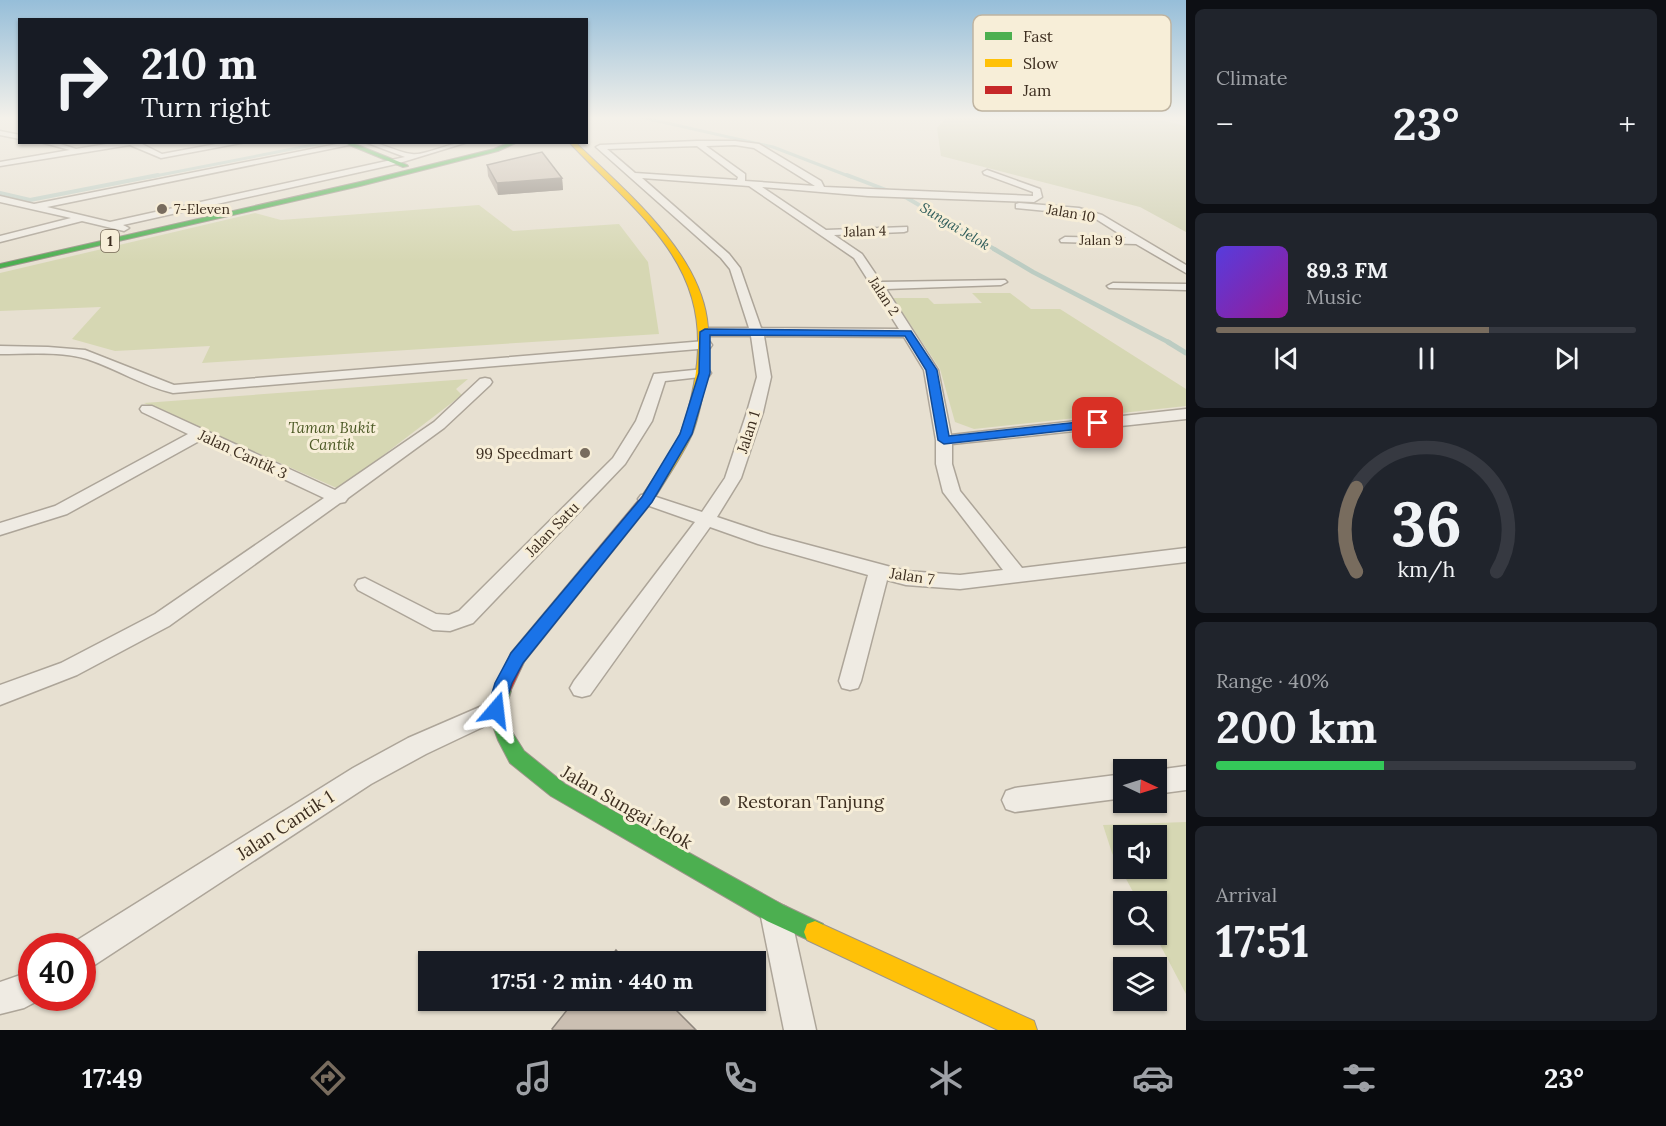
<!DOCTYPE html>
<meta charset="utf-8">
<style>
body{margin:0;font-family:Lora,serif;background:#20242c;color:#f1f3f6;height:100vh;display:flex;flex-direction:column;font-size:22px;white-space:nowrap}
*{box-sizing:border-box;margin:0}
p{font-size:20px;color:#9ea1a6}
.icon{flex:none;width:33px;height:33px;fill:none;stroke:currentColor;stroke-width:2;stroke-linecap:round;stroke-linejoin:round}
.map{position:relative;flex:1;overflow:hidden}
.side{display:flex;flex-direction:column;gap:9px;padding:9px;background:#0d0f14;width:480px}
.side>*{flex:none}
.banner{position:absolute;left:18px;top:18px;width:570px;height:126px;border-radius:0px;box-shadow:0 2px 4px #0004;background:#171b24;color:#f1f3f6;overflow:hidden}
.needle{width:39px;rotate:94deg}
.fabs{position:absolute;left:1113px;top:759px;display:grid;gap:12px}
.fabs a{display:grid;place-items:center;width:54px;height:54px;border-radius:0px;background:#171b24;box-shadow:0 2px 4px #0004;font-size:30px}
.speed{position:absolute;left:18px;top:933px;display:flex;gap:12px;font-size:30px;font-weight:700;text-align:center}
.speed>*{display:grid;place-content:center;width:78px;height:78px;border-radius:50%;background:#171b24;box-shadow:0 2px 4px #0004;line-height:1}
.speed .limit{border:9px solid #d22;background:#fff;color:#111}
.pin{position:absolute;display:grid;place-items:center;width:51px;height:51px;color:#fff;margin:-26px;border-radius:12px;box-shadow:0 3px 9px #0006}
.me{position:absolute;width:66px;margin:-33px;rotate:17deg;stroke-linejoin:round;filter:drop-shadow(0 0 4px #0008)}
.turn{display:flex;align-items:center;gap:21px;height:126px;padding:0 24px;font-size:27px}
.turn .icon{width:78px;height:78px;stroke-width:2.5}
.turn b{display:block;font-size:42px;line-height:51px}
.big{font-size:45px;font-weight:700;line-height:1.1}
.side .widget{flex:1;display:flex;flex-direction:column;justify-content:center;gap:9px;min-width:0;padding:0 21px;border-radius:9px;background:#20242c}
.side .dial{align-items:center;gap:0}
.dial svg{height:156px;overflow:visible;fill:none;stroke:#363941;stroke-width:7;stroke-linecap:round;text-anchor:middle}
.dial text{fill:#f1f3f6;stroke:none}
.song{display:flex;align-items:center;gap:18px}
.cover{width:72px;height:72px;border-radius:9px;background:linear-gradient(135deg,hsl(250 70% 55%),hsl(300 70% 35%))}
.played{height:6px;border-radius:3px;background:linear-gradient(90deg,#786c5e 65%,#363941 65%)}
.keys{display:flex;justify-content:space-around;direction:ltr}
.heat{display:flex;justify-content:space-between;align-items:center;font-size:33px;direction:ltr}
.charge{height:9px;border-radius:4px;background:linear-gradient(90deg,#34c759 40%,#363941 0)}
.trip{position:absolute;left:418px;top:951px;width:348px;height:60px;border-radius:0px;background:#171b24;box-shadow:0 2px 4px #0004;font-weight:700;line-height:60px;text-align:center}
.tabs{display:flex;height:96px;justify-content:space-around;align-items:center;background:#090b0e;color:#9ea1a6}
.tabs .icon{width:42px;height:42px}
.tabs .active{color:#786c5e}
.tabs b{font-size:27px;color:#f1f3f6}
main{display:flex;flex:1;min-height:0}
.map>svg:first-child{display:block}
</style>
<main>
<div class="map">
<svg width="1186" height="1030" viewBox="0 0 1186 1030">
<rect width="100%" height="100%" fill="#e7e0d1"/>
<!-- green -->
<g fill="#d6d7b3" fill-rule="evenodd">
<polygon points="479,205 513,231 619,224 648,262 659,334 202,363 210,346 115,351 72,339 101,307 0,311 0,273 255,213 281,220"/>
<polygon points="972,293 1010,293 1031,309 1060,309 1186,389 1186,406 974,429 955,422 940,369 893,298 928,298 934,304 982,303"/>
<polygon points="468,379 456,389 462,395 339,489 144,403"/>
<path d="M 1186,822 L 1186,994 L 1155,935 L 1156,902 L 1138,901 L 1112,853 L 1103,825 ZM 1124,836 L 1156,836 L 1156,868 L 1124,868 Z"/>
</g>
<!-- cemetery -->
<polygon fill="#d1d1b3" points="947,117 1148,117 1186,126 1186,232 1140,207 941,156 937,128"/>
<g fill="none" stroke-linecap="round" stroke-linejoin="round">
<!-- stream-far3 -->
<g stroke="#bcccc2" stroke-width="3">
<polyline points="640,117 773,147 851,177"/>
<polyline points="150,177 328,142"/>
</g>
<!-- stream-far2 -->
<g stroke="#bcccc2" stroke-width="4">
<polyline points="847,175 907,198 996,250"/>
<polyline points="0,193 30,200 158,175"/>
</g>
<!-- stream-far1 -->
<polyline stroke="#bcccc2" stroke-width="4.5" points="994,249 1033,272 1170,343"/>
<!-- stream -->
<polyline stroke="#bcccc2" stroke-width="5" points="1168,342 1186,353"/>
<!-- street casing -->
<g stroke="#ada599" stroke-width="3">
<g id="street">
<polygon points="0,131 20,135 20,139 0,135"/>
<path d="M 697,141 L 735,141 L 759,144 L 821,181 L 824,187 L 1033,196 L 1033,192 L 984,174 L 983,172 L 987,170 L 1040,189 L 1042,197 L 1034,202 L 868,196 L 762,187 L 826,230 L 907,227 L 907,231 L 904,232 L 834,235 L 862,254 L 881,282 L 1005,280 L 1007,282 L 1001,285 L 886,289 L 938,370 L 951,435 L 1186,409 L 1186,419 L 952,444 L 952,464 L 960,491 L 1022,568 L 1186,548 L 1186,562 L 960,589 L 906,585 L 887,580 L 861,681 L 858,688 L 850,690 L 842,688 L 839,681 L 868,575 L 758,544 L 710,527 L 590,695 L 582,697 L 574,695 L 570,688 L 574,681 L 695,522 L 641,503 L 638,499 L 641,495 L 647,494 L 702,512 L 725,478 L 747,412 L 757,377 L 751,336 L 705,336 L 699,332 L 705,328 L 749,328 L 730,269 L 721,258 L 596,147 L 600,145 ZM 735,145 L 754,148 L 815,186 L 745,181 L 745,174 L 706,146 ZM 697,146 L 738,177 L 737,180 L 635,173 L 607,149 ZM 642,178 L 749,186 L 854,258 L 899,329 L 761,328 L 740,268 L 729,254 ZM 764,336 L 904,337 L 924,370 L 936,440 L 936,464 L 943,492 L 1003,570 L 960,575 L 906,571 L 771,535 L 717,517 L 741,478 L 763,412 L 771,377 Z"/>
<polygon points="40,142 54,142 76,149 119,142 138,142 162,154 227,142 246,142 161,158 130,145 0,166 0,162 70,150"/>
<path d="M 347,142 L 354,144 L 47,207 L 110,222 L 405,157 L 365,142 C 382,142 395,152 412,154 C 425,156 450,142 468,142 L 396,164 L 123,225 L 129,228 L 124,231 L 82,221 L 0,242 L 0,236 L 71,218 L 0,202 L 0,196 L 34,204 Z"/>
<polygon points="1019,203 1079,208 1102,215 1186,265 1186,273 1136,244 1061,242 1060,240 1065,237 1126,238 1096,219 1078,214 1016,208 1016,204"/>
<polygon points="1113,283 1186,284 1186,290 1109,288 1107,286"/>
<path d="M 705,341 L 710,342 L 712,345 L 710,348 L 173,393 C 143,386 117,369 87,359 C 60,351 28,354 0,354 L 0,346 L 48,347 L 85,350 L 174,385 Z"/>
<polygon points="704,369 709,370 711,373 709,376 665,381 652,421 625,464 473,623 450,631 433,630 358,590 355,585 358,580 365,578 436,614 449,615 459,611 613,458 636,421 654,374"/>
<polygon points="485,378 490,379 492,382 490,385 444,428 348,498 345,502 340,503 169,626 77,675 0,705 0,685 61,663 155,614 324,498 201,440 67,514 0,535 0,523 55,506 188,434 142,412 140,409 142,406 152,406 335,490 434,422 480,379"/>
<polygon points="496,700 504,703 508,710 504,717 426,754 371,784 93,966 82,970 82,946 70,946 71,944 353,768 408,738"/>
<polygon points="1186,766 1186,790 1156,794 1156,770"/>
<polygon points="1124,774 1124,798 1015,812 1006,809 1002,800 1006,791 1015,788"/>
<polygon points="776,902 786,907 791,917 816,1030 784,1030 761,917 766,907"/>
<polygon points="32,971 32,998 43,998 24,1008 0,1014 0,982"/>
</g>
</g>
<!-- fast casing -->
<g stroke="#9c958a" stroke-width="2">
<g id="fast">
<polygon points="350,142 407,165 408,166 403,167 342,142"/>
<polygon points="510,142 518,142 498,151 360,186 0,268 0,264 360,182 494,149"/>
<polygon points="502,684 508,686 511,691 505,710 512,732 524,751 565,784 783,905 823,924 826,932 823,940 815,943 767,921 551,796 510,763 498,740 487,710 496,686"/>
</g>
</g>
<!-- slow casing -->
<g stroke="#9c958a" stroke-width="2">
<g id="slow">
<path d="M 569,142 L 575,142 C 623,189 697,249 707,319 C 710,341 709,361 705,383 C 702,399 699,416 693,432 C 683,455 667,477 654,499 L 647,503 L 640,499 C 654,477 671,456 681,432 C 687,417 691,400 694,384 C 706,320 692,273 649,224 C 624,195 595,170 569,142 Z"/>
<polygon points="815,921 1034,1021 1037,1030 998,1030 807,940 804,932 807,924"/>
</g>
</g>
<!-- jam casing -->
<g stroke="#9c958a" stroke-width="2">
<polygon id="jam" points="647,495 652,496 654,499 652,502 524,662 508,696 502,698 496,696 493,691 511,653 642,496"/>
</g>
<!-- street -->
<use href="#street" fill="#efebe3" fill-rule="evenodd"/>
<!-- fast -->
<use href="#fast" fill="#4caf50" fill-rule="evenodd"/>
<!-- slow -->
<use href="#slow" fill="#ffc107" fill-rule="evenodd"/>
<!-- jam -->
<use href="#jam" fill="#c62828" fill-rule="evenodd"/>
</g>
<!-- wall -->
<polygon fill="#afa499" points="487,165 562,178 563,190 498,195 488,176"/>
<!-- shaded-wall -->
<polygon fill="#8e867d" points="562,178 563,190 498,195 497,183"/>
<!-- building -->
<g fill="#cbbfb2" stroke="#8e867d" stroke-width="1.5">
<polygon points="542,152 562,178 497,183 487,165"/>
<polygon points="616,950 627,962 607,962"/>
<polygon points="575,1000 666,1000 696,1030 553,1030 552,1029"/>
</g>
<!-- sky -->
<linearGradient id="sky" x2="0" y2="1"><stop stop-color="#96bed9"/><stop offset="0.45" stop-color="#f4f1ea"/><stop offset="1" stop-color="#f4f1ea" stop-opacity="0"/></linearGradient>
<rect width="1186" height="262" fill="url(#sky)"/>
<!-- route -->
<polygon fill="#1a73e8" stroke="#114b97" stroke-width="1.5" points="705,329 911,331 937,370 949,436 1098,420 1104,423 1098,427 944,444 938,440 926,370 905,336 710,335 710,373 692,434 652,502 523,663 512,683 502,715 496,718 490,715 487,710 495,683 511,653 642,497 680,434 699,373 700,332"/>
<!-- markers -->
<g fill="#786c5e" stroke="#f7eed8" stroke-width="2">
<circle cx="162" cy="209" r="6"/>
<circle cx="585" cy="453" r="6"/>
<circle cx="725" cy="801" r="6"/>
</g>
<g text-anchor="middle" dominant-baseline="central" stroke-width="6" stroke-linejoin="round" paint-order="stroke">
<!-- far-poi labels -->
<g font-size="14" fill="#3d2e20" stroke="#f7eed8" text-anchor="start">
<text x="174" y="209">7-Eleven</text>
</g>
<!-- far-street labels -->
<g font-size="14" fill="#3d2e20" stroke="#f7eed8">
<text transform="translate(1071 213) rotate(10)">Jalan 10</text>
<text transform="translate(865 231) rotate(-2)">Jalan 4</text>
<text x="1101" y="240">Jalan 9</text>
<text transform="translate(884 296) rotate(57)">Jalan 2</text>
</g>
<!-- far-water labels -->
<g font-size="14" font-style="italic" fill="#2f5d5a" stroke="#f7eed8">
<text transform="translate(955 226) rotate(31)">Sungai Jelok</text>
</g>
<!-- shield labels -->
<rect fill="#f7eed8" stroke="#756857" stroke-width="1.5" x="101" y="230" width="18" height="22" rx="4.5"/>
<g font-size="14" font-weight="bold" fill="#3d2e20">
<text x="110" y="241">1</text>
</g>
<!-- park labels -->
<g font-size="15" font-style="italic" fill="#4d5a26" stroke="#f7eed8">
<text x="332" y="427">Taman Bukit<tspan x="332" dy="17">Cantik</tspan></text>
</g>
<!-- street labels -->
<g font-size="15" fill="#3d2e20" stroke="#f7eed8">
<text transform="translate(748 432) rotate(-72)">Jalan 1</text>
<text transform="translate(243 454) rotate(25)">Jalan Cantik 3</text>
<text transform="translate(552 529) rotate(-46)">Jalan Satu</text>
<text transform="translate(912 576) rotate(9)">Jalan 7</text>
</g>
<!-- poi labels -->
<g font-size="15" fill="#3d2e20" stroke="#f7eed8" text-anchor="end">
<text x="573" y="453">99 Speedmart</text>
</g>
<!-- near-poi labels -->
<g font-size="18" fill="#3d2e20" stroke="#f7eed8" text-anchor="start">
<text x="737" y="801">Restoran Tanjung</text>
</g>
<!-- near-street labels -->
<g font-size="18" fill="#3d2e20" stroke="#f7eed8">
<text transform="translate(627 807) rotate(30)">Jalan Sungai Jelok</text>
<text transform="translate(285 825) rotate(-33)">Jalan Cantik 1</text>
</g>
</g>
<!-- legend -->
<rect x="973" y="15" width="198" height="96" rx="9" fill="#f7eed8" stroke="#bfb4a1" stroke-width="1.5"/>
<rect x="985" y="32" width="27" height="8" fill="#4caf50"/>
<rect x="985" y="59" width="27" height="8" fill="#ffc107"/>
<rect x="985" y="86" width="27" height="8" fill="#c62828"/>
<g font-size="16" fill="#3d2e20">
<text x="1023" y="42">Fast</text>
<text x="1023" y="69">Slow</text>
<text x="1023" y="96">Jam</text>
</g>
</svg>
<div class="fabs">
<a><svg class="needle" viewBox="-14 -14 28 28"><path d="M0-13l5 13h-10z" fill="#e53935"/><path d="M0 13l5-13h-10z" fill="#9ea1a6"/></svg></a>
<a><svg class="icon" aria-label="sound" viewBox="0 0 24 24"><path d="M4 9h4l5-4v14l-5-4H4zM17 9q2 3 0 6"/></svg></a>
<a><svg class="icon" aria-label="search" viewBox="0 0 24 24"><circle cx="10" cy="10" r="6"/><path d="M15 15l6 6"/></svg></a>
<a><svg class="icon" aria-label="layers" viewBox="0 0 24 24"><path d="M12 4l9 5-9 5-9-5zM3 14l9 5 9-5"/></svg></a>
</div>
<div class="speed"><div class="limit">40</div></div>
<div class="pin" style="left:1098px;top:423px;background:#d93025"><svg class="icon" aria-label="arrive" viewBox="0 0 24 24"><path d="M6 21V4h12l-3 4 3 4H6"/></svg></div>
<svg class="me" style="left:496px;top:710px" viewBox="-20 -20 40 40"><path d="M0-17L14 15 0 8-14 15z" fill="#1a73e8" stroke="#fff" stroke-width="4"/></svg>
<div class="trip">17:51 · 2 min · 440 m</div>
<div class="banner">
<div class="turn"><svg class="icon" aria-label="right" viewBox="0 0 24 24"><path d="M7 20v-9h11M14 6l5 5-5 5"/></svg><div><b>210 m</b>Turn right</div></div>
</div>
</div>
<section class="side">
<div class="widget"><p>Climate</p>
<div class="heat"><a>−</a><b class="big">23°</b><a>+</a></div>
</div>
<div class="widget">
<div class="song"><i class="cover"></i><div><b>89.3 FM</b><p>Music</p></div></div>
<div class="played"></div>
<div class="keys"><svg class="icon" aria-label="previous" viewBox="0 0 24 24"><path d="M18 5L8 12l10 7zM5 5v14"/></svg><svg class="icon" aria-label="pause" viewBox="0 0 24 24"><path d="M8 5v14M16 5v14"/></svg><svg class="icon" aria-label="next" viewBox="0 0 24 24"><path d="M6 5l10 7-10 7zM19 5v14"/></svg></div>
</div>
<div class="widget dial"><svg viewBox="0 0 100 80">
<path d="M14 69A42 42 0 1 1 86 69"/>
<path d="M14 69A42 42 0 0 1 14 26" stroke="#786c5e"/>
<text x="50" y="56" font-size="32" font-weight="700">36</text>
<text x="50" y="72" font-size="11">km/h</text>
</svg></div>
<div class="widget"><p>Range · 40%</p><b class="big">200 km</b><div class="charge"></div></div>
<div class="widget"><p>Arrival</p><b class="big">17:51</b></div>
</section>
</main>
<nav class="tabs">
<b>17:49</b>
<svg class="icon active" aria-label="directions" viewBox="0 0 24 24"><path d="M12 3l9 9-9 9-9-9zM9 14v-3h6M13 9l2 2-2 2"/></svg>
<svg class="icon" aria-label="music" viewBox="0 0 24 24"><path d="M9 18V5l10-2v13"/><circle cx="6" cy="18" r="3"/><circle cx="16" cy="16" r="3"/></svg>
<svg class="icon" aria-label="phone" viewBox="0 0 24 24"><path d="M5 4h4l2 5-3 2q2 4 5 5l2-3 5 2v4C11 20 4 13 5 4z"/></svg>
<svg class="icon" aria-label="climate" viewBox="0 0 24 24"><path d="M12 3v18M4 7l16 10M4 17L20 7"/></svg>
<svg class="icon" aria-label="car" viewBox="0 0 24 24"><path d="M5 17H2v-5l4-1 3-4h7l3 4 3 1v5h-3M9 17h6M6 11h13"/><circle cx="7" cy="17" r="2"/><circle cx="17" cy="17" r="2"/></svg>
<svg class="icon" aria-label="filters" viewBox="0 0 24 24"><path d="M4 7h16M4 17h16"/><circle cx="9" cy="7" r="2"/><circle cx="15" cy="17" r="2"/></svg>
<b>23°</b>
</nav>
